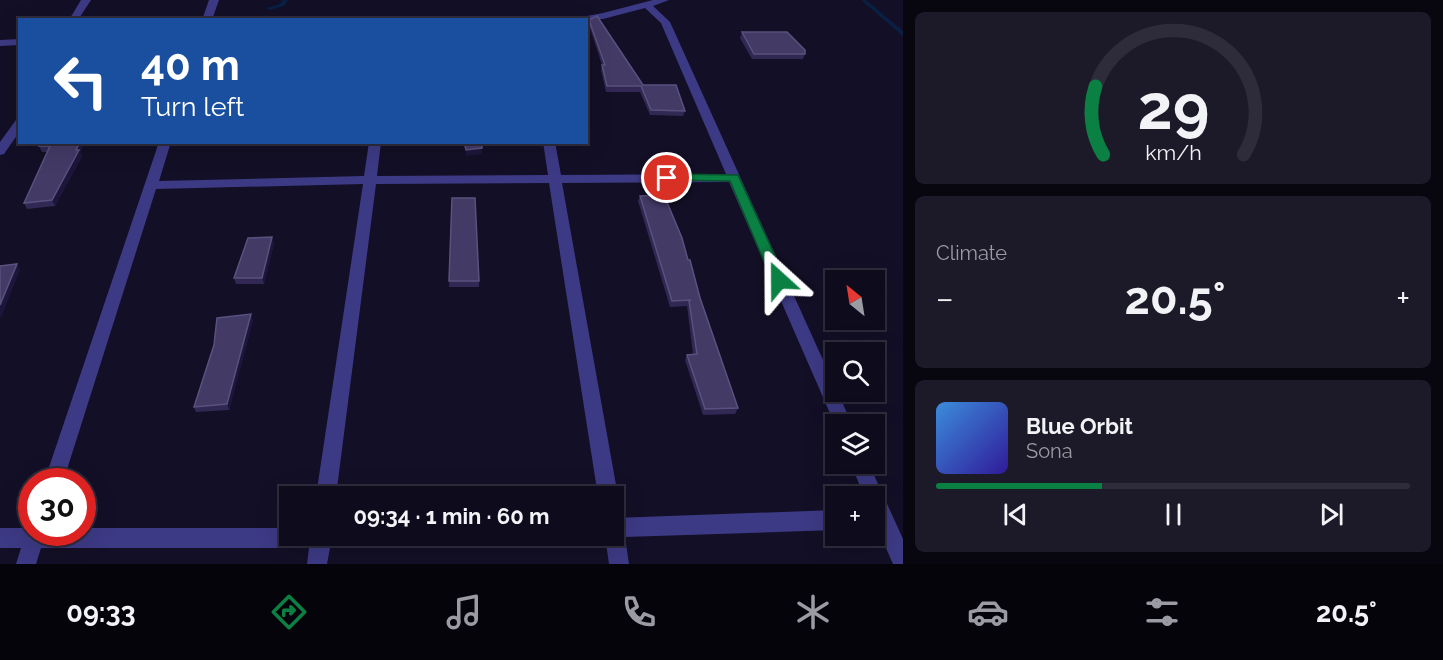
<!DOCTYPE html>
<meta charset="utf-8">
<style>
body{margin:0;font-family:Raleway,sans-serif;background:#1c1929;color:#f1f3f6;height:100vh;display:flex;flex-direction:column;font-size:22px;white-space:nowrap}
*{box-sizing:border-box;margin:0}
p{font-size:20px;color:#9b9ba3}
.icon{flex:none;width:33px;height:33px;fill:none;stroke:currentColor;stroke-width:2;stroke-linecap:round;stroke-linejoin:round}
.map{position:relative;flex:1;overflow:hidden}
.drawer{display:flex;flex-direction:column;gap:12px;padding:12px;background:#08060f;width:540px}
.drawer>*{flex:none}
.guide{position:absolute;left:18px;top:18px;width:570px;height:126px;border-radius:0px;box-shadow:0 6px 24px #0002,0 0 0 2px #2e2b3b;background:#1a4fa0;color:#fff;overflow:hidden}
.needle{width:39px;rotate:330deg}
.controls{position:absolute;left:825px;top:270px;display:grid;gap:12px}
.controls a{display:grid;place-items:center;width:60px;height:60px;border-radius:0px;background:#0e0b1c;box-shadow:0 6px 24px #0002,0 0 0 2px #2e2b3b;font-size:30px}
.speed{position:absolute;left:18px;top:468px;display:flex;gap:12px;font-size:30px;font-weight:700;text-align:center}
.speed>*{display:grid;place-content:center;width:78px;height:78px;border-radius:50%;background:#0e0b1c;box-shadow:0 6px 24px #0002,0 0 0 2px #2e2b3b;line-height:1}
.speed .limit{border:9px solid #d22;background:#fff;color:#111}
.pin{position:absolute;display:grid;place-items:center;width:51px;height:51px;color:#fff;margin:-26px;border:3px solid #fff;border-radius:50%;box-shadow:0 2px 6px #0007}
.me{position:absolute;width:66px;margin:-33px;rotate:336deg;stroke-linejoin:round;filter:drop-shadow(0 0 4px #0008)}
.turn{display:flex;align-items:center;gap:21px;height:126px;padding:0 24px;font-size:27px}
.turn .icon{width:78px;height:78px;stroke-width:2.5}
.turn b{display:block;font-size:42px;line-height:51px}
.big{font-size:45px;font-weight:700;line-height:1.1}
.drawer .tile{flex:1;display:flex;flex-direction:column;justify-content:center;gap:9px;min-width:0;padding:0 21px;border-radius:9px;background:#1c1929}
.drawer .dial{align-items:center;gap:0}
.dial svg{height:156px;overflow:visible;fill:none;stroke:#2e2b3b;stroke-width:7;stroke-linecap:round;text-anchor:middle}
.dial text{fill:#f1f3f6;stroke:none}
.song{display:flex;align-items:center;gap:18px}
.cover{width:72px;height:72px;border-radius:9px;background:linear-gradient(135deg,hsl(210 70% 55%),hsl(250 70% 35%))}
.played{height:6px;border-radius:3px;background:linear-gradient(90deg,#0b8043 35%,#2e2b3b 35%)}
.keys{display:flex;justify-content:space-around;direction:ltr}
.heat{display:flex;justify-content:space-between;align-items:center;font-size:33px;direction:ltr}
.trip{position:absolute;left:279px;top:486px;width:345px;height:60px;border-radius:0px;background:#0e0b1c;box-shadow:0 6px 24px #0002,0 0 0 2px #2e2b3b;font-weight:700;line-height:60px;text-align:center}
.menu{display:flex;height:96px;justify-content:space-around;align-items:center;background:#06040b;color:#9b9ba3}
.menu .icon{width:42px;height:42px}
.menu .active{color:#0b8043}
.menu b{font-size:27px;color:#f1f3f6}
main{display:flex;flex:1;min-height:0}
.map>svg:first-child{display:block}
</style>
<main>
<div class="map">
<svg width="903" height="564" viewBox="0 0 903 564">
<rect width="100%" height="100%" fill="#130f26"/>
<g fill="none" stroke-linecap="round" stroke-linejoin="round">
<!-- stream -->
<g fill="#0a1f44" fill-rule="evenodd">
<polygon points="283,0 288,0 284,6 269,10 266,8 280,4"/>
<polygon points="861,0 866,0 903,31 903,36"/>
</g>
<!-- street -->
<g fill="#3d3a85" fill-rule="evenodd">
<polygon points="81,0 91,0 78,20 69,20"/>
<polygon points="209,0 219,0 212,20 202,20"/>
<polygon points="653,0 669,0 653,6 670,22 852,424 836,424 836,427 729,182 562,183 618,496 614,503 614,496 598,496 549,183 376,184 336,496 316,496 363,184 156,189 63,482 44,482 159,142 171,142 159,181 364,176 369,142 381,142 377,176 548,175 543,142 555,142 561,175 726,174 661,23 645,8 603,19 566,20 603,13"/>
<polygon points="20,39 20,45 0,46 0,40"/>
<polygon points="20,119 20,131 4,154 0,155 0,142 16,120"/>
<polygon points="851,464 869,464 903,539 903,564 893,564 874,521 874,496 864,496"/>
<polygon points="836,510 836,530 625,537 629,564 609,564 605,536 614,536 614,518"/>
<polygon points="32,524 32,532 82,532 82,528 290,528 290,536 401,536 398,543 391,546 330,548 327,564 307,564 309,548 41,548 36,564 16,564 21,548 0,548 0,528 28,528"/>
</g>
</g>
<!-- wall -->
<g fill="#312854">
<polygon points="589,20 643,85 685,111 683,116 650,115 640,92 606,92 601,70 602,65 589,25"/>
<polygon points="742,32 805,54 803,59 752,59 740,38"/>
<polygon points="41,142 85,142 80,152 82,156 55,206 27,209 24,203 47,152 42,152 39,146"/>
<polygon points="640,196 688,260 738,408 735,414 703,415 685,360 687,355 693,354 687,306 670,307 638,201"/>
<polygon points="452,198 479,281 479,287 449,287"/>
<polygon points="272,237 274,243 264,284 236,284 234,278"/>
<polygon points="253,320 229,410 196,412 194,407"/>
</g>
<!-- shaded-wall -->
<g fill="#1d163a">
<polygon points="80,142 85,142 80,152 82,156 55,206 52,200"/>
<polygon points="482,148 482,154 466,156 466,150"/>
<polygon points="272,237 274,243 264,284 262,278"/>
<polygon points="17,264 20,270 1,318 0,316 0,305"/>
<polygon points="251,314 253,320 229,410 227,404"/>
</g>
<!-- building -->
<g fill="#433a66" stroke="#5a527e" stroke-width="1.5">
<polygon points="597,16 643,85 676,85 685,111 651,110 641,86 607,86 602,65 605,65 589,20"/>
<polygon points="742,32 787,32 805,50 805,54 754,54"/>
<polygon points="41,142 80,142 76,150 79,150 52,200 24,203 50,146 39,146"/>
<polygon points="464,142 482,142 482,148 466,150"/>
<polygon points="664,195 682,238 688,260 690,260 700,298 738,408 705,409 687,355 697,354 689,301 691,300 672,301 640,196"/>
<polygon points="452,198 475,198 479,281 449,281"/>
<polygon points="272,237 262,278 234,278 248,238"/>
<polygon points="17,264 0,305 0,266"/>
<polygon points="251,314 227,404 194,407 214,345 217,318"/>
</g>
<!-- route -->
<polygon fill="#0b8043" stroke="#07532c" stroke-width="1.5" points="667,174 738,175 786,280 784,284 779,285 772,280 730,181 663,180 661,178"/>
</svg>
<div class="controls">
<a><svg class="needle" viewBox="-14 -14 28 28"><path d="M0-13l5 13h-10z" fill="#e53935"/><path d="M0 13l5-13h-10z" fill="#9b9ba3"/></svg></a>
<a><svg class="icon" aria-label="search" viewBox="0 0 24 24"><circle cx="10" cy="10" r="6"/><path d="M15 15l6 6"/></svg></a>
<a><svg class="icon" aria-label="layers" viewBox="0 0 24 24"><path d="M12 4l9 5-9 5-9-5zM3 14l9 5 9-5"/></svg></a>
<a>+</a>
</div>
<div class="speed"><div class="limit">30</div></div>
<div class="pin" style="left:667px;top:178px;background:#d93025"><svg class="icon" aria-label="arrive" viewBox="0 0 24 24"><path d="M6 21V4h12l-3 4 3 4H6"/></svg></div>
<svg class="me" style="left:779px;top:280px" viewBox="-20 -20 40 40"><path d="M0-17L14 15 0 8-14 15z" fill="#0b8043" stroke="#fff" stroke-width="4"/></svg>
<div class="trip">09:34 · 1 min · 60 m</div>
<div class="guide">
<div class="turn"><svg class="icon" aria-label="left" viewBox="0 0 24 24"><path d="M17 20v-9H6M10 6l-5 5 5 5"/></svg><div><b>40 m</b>Turn left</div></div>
</div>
</div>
<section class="drawer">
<div class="tile dial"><svg viewBox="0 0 100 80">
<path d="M14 69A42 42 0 1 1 86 69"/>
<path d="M14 69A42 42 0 0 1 10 34" stroke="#0b8043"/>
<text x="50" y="56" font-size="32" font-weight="700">29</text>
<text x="50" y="72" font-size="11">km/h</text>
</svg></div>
<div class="tile"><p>Climate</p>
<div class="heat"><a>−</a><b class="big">20.5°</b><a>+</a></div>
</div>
<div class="tile">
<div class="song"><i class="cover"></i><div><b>Blue Orbit</b><p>Sona</p></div></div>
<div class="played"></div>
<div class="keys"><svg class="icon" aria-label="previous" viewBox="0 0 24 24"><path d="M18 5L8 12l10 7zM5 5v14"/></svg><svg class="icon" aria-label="pause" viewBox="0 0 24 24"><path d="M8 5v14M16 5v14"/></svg><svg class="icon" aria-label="next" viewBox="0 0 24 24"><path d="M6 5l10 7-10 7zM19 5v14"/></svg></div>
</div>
</section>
</main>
<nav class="menu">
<b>09:33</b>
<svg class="icon active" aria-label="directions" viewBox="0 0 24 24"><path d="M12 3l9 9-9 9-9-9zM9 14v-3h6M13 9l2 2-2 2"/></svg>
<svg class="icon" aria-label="music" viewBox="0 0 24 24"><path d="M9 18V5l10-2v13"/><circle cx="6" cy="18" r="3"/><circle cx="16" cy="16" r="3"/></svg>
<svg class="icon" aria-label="phone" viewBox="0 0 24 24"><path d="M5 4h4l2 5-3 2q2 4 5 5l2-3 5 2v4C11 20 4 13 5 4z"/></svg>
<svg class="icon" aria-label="climate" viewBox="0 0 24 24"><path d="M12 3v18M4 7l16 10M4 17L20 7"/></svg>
<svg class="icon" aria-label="car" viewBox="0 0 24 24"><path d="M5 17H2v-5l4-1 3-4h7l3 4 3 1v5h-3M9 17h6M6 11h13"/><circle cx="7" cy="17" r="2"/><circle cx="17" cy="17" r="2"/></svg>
<svg class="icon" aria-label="filters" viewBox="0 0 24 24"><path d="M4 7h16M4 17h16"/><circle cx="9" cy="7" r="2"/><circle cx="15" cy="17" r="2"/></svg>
<b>20.5°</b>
</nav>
